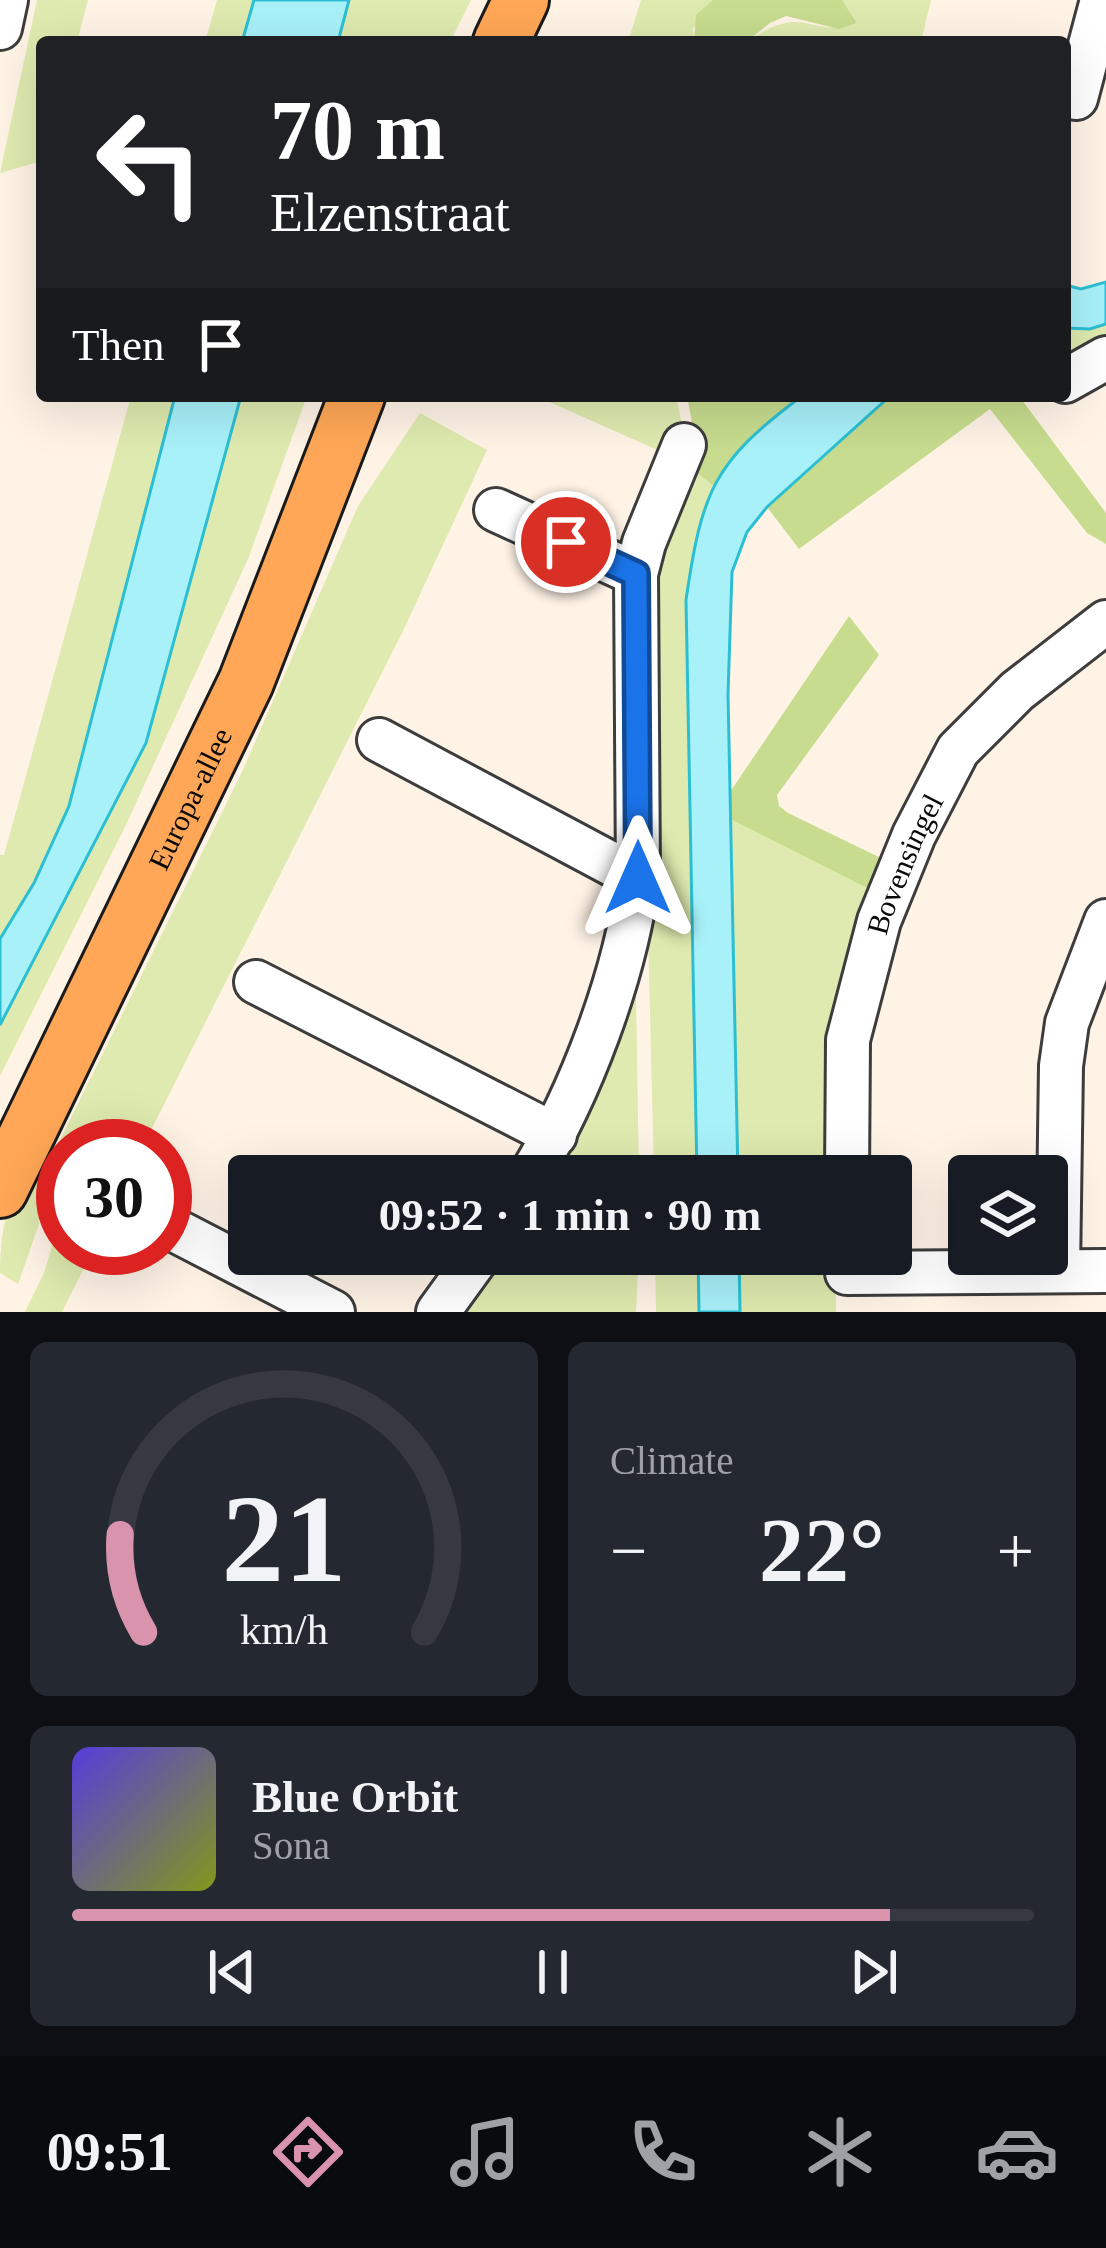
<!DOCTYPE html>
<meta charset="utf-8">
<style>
body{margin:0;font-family:Georgia,serif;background:#242831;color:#f1f3f6;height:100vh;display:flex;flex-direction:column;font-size:45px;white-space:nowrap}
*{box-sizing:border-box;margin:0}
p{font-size:39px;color:#9ea1a6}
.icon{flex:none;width:66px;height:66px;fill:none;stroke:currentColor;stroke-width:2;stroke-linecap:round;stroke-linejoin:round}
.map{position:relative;height:1312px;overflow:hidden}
.drawer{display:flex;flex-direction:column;gap:30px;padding:30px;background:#0d0f14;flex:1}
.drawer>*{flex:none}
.guide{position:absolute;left:36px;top:36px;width:1035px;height:366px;border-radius:12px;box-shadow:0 12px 48px #0002;background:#202124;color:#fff;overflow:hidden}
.fabs{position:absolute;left:948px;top:1155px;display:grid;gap:24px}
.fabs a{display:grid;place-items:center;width:120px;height:120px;border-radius:12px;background:#171b24;box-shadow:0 12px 48px #0002;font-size:60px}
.speed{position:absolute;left:36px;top:1119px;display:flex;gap:24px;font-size:60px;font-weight:700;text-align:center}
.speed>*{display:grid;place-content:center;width:156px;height:156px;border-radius:50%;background:#171b24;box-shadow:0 12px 48px #0002;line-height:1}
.speed .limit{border:18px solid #d22;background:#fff;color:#111}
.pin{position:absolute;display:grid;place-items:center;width:102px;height:102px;color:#fff;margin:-51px;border:6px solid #fff;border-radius:50%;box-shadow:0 3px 12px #0007}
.me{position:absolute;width:132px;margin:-66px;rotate:0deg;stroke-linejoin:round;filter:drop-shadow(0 0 9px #0008)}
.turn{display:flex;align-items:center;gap:42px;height:252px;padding:0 36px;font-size:54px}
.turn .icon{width:156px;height:156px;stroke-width:2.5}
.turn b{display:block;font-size:84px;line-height:102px}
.then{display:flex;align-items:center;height:114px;padding:0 36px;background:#0003;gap:24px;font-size:45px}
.big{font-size:90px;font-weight:800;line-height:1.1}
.drawer .card{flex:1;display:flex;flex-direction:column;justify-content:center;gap:18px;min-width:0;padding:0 42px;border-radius:18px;background:#242831}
.drawer .dial{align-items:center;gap:0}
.dial svg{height:312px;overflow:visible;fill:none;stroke:#363941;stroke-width:7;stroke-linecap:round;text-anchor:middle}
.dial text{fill:#f1f3f6;stroke:none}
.song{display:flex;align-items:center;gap:36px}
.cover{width:144px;height:144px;border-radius:18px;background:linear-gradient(135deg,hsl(250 70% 55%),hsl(70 70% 35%))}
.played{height:12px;border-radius:6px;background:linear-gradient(90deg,#da93ac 85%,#363941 85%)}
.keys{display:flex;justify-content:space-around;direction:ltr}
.heat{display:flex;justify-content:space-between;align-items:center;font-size:66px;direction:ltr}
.drawer .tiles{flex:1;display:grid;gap:30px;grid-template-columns:1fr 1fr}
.card:last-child{grid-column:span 2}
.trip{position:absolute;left:228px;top:1155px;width:684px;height:120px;border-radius:12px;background:#171b24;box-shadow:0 12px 48px #0002;font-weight:800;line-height:120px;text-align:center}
.tab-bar{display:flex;height:192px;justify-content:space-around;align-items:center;background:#090b0e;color:#9ea1a6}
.tab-bar .icon{width:84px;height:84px}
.tab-bar .active{color:#da93ac}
.tab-bar b{font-size:54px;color:#f1f3f6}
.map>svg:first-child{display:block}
</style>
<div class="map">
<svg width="1106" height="1312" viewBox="0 0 1106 1312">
<rect width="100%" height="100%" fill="#fff3e6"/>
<!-- green -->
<g fill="#deeaaf">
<polygon points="37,0 88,0 77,42 42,42 42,161 0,173"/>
<polygon points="217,0 254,0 242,42 205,42"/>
<polygon points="349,0 471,0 450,42 338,42"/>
<polygon points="641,0 713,0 693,29 694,42 628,42"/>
<path d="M 842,0 L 931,0 L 921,42 L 746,42 C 808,0 807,40 857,23 Z"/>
<polygon points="1106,324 1106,345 1065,360 1065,328 1090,329"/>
<polygon points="131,396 175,396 69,806 34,883 0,939 0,855 4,855"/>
<polygon points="241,396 307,396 248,559 125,827 0,1076 0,1025 146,743"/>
<polygon points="536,396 676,396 683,430 673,457"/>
<polygon points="420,413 487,450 403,631 143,1146 63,1146 63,1248 94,1248 62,1312 25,1312 44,1273 58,1226 58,1144 242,772 358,506"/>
<polygon points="685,464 714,486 707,499 686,600 697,1176 654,1176 648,932 649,608"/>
<polygon points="730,819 873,891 835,1176 738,1176"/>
<polygon points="635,939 639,1176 543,1176"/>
<path d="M 38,1162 L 39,1224 L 18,1284 L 0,1273 C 0,1228 7,1196 38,1162 Z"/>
<polygon points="494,1254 639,1254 636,1312 454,1312"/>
<polygon points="655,1254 698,1254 699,1312 656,1312"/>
<polygon points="739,1254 836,1254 836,1312 740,1312"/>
</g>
<!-- forest -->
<g fill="#c7dc8e">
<polygon points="713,0 842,0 857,23 839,29 786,16 770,23 746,42 694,42 696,15"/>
<path d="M 687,396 L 802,396 C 766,423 737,446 714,486 L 685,464 L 695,439 Z"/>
<polygon points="890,396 1019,396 1106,513 1106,544 1087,533 990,409 799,549 767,507"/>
<polygon points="849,616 879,655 777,795 779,806 788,813 885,860 873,891 730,819 730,792"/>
</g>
<!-- water -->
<g fill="#a8f1f9" stroke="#2cbfd3" stroke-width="3">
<polygon points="254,0 349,0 338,42 242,42"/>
<polygon points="1106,282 1106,324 1090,329 1065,328 1065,285 1081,289"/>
<polygon points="175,396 241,396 146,743 0,1025 0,939 34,883 69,806"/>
<path d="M 802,396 L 890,396 L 767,507 L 747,532 L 732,572 L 728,694 L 738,1176 L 697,1176 L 686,600 C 702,491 713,462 802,396 Z"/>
<polygon points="698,1254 739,1254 740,1312 699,1312"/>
</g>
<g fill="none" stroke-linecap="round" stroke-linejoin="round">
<!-- minor casing -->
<g stroke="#3d3d3d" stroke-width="48">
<g id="minor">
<polyline points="0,28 6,0"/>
<polyline points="1076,98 1102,0"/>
<polyline points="1065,381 1106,358"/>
<polyline points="496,510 636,574"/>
<polyline points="379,740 638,878"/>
<polyline points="256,982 555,1135"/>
<path d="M 530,1176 C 581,1093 625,976 638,878 L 636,574 L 644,543 L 684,445"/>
<path id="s1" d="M 847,1176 L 848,1040 L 879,921 L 914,835 L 958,750 L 1017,691 L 1106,622"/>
<polyline points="165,1225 333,1312"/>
<polyline points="1058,1271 1061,1066 1067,1023 1106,921"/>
<polyline points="847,1273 1106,1271"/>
<polyline points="438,1312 480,1254"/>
</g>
</g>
<!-- major casing -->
<g stroke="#1b1b1b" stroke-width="60">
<g id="major">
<polyline points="501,42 521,0"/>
<path id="s2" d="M 0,1190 L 246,682 L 357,396"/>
</g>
</g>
<!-- minor -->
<use href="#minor" stroke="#fff" stroke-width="42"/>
<!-- major -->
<use href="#major" stroke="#ffa756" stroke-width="54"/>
</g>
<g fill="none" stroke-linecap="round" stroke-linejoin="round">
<!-- route casing -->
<g stroke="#114b97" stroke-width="30">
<polyline id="route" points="566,542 636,574 638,878"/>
</g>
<!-- route -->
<use href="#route" stroke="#1a73e8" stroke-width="21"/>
</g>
<g text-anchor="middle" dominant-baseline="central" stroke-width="12" stroke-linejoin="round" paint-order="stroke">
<!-- street labels -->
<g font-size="30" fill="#0a0a0a" stroke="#fff">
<text stroke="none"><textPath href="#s2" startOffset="435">Europa-allee</textPath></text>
<text stroke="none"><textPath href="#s1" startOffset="321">Bovensingel</textPath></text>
</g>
</g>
</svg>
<div class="fabs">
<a><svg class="icon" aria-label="layers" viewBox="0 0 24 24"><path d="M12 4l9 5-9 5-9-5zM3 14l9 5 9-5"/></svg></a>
</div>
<div class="speed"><div class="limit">30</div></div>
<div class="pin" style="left:566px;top:542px;background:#d93025"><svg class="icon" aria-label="arrive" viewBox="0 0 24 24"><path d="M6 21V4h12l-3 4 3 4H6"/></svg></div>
<svg class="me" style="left:638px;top:878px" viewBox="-20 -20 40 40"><path d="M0-17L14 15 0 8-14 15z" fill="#1a73e8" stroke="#fff" stroke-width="4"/></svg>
<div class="trip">09:52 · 1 min · 90 m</div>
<div class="guide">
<div class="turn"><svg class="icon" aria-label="left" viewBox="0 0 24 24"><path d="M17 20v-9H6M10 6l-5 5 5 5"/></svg><div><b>70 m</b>Elzenstraat</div></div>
<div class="then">Then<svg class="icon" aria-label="arrive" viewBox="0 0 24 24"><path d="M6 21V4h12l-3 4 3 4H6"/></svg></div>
</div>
</div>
<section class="drawer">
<div class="tiles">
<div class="card dial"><svg viewBox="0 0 100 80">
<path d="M14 69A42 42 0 1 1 86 69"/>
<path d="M14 69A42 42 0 0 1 8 44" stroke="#da93ac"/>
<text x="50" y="56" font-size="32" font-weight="700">21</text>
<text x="50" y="72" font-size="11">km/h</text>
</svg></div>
<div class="card"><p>Climate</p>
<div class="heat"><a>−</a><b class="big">22°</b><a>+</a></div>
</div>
<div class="card">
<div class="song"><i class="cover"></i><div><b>Blue Orbit</b><p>Sona</p></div></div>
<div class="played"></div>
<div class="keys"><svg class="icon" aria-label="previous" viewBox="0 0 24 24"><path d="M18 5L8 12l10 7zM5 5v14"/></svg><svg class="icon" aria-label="pause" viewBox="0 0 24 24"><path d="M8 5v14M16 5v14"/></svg><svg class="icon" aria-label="next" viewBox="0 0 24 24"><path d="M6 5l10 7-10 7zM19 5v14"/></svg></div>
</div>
</div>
</section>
<nav class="tab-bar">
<b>09:51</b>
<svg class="icon active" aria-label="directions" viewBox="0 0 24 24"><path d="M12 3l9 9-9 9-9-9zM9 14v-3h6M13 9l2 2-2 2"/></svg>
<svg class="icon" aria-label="music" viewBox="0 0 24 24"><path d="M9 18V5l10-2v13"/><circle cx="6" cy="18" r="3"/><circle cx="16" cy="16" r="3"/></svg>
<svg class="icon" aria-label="phone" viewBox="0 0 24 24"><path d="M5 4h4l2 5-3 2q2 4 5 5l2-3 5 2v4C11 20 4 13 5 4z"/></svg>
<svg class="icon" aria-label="climate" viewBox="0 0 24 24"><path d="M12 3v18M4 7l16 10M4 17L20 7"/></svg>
<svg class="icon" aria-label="car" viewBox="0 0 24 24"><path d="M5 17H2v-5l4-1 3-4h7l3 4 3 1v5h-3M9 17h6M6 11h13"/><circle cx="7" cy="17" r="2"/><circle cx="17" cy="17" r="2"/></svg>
</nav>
